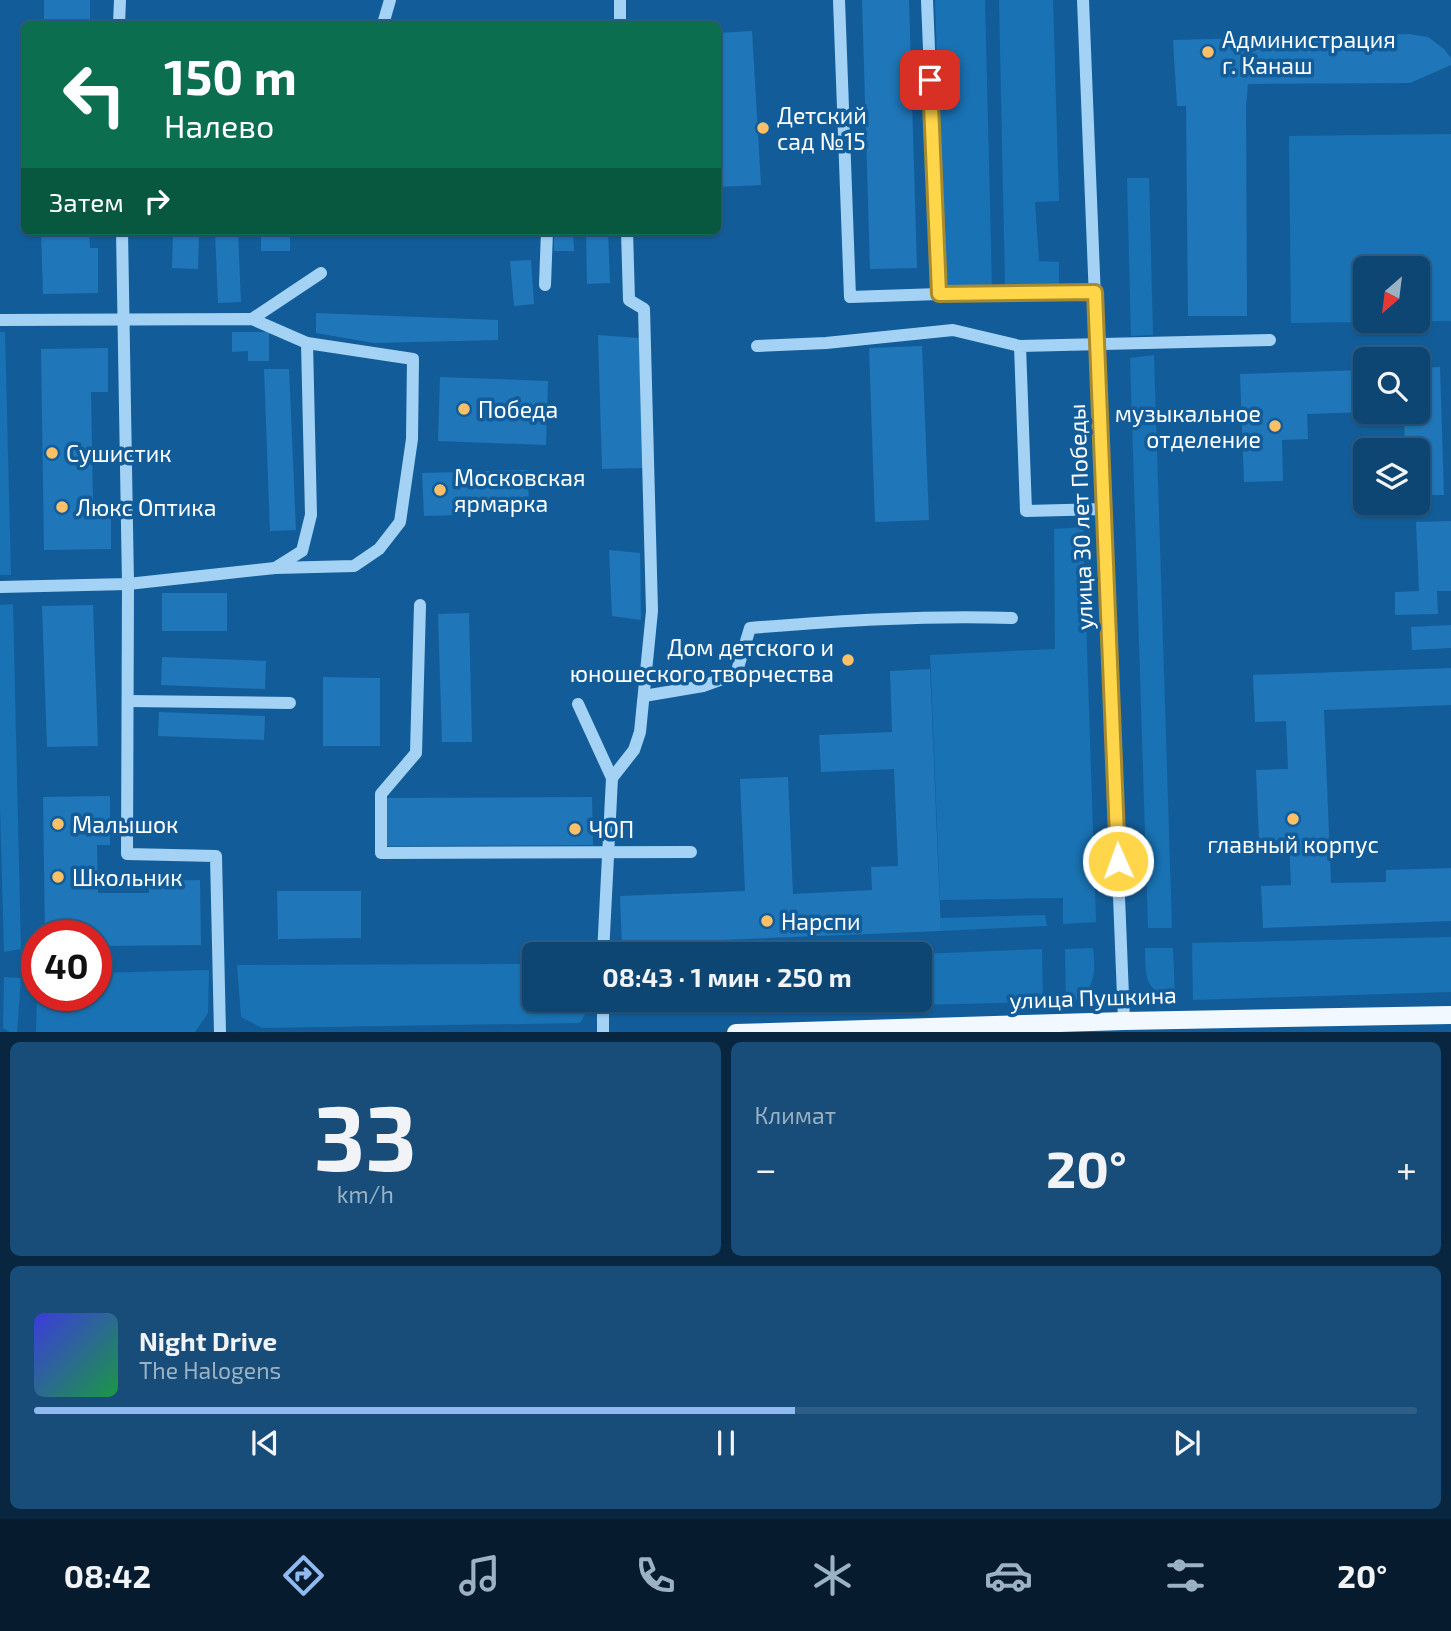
<!DOCTYPE html>
<html lang="ru">
<meta charset="utf-8">
<style>
body{margin:0;font-family:"Exo 2",sans-serif;background:#174d78;color:#f1f3f6;height:100vh;display:flex;flex-direction:column;font-size:26px;white-space:nowrap}
*{box-sizing:border-box;margin:0}
p{font-size:23px;color:#9bb1c4}
.icon{flex:none;width:38px;height:38px;fill:none;stroke:currentColor;stroke-width:2;stroke-linecap:round;stroke-linejoin:round}
.map{position:relative;height:1032px;overflow:hidden}
.side{display:flex;flex-direction:column;gap:10px;padding:10px;background:#08263f;flex:1}
.side>*{flex:none}
.top-card{position:absolute;left:21px;top:21px;width:700px;height:214px;border-radius:10px;box-shadow:0 2px 5px #0004,0 0 0 2px #2e5e85;background:#0b6e4f;color:#fff;overflow:hidden}
.needle{width:46px;rotate:208deg}
.tools{position:absolute;left:1353px;top:256px;display:grid;gap:14px}
.tools a{display:grid;place-items:center;width:77px;height:77px;border-radius:10px;background:#0e4673;box-shadow:0 2px 5px #0004,0 0 0 2px #2e5e85;font-size:35px}
.speed{position:absolute;left:21px;top:920px;display:flex;gap:14px;font-size:35px;font-weight:700;text-align:center}
.speed>*{display:grid;place-content:center;width:91px;height:91px;border-radius:50%;background:#0e4673;box-shadow:0 2px 5px #0004,0 0 0 2px #2e5e85;line-height:1}
.speed .limit{border:10px solid #d22;background:#fff;color:#111}
.pin{position:absolute;display:grid;place-items:center;width:60px;height:60px;color:#fff;margin:-30px;border-radius:14px;box-shadow:0 4px 10px #0006}
.me{position:absolute;width:77px;margin:-38px;rotate:358deg;stroke-linejoin:round;filter:drop-shadow(0 0 5px #0008)}
.turn{display:flex;align-items:center;gap:24px;height:147px;padding:0 28px;font-size:32px}
.turn .icon{width:91px;height:91px;stroke-width:2.5}
.turn b{display:block;font-size:49px;line-height:60px}
.then{display:flex;align-items:center;height:66px;padding:0 28px;background:#0003;gap:14px;font-size:26px}
.big{font-size:52px;font-weight:700;line-height:1.1}
.side .widget{flex:1;display:flex;flex-direction:column;justify-content:center;gap:10px;min-width:0;padding:0 24px;border-radius:10px;background:#174d78}
.side .dial{align-items:center;gap:0}
.dial b{font-size:91px;line-height:1}
.song{display:flex;align-items:center;gap:21px}
.cover{width:84px;height:84px;border-radius:10px;background:linear-gradient(135deg,hsl(240 70% 55%),hsl(140 70% 35%))}
.played{height:7px;border-radius:4px;background:linear-gradient(90deg,#90b9f0 55%,#2e5e85 55%)}
.keys{display:flex;justify-content:space-around;direction:ltr}
.heat{display:flex;justify-content:space-between;align-items:center;font-size:38px;direction:ltr}
.side .tiles{flex:1;display:grid;gap:10px;grid-template-columns:1fr 1fr}
.widget:last-child{grid-column:span 2}
.trip{position:absolute;left:522px;top:942px;width:410px;height:70px;border-radius:10px;background:#0e4673;box-shadow:0 2px 5px #0004,0 0 0 2px #2e5e85;font-weight:700;line-height:70px;text-align:center}
.tabs{display:flex;height:112px;justify-content:space-around;align-items:center;background:#061c2e;color:#9bb1c4}
.tabs .icon{width:49px;height:49px}
.tabs .current{color:#90b9f0}
.tabs b{font-size:32px;color:#f1f3f6}
.map>svg:first-child{display:block}
</style>
<div class="map">
<svg width="1451" height="1033" viewBox="0 0 1451 1033">
<rect width="100%" height="100%" fill="#125d99"/>
<!-- green -->
<g fill="#1972b3" fill-rule="evenodd">
<polygon points="935,0 985,0 992,287 945,288"/>
<polygon points="999,0 1053,0 1059,201 1035,202 1039,261 1059,262 1059,285 1005,287"/>
<path d="M 1451,134 L 1451,321 L 1291,323 L 1289,136 ZM 1365,268 L 1418,268 L 1418,320 L 1365,320 Z"/>
<polygon points="1127,178 1149,178 1153,335 1131,336"/>
<polygon points="0,332 5,332 11,575 0,575"/>
<polygon points="1154,355 1172,928 1148,928 1130,358"/>
<polygon points="1083,527 1096,922 1063,924 1063,898 940,900 930,655 1055,649 1054,529"/>
<polygon points="13,604 21,949 4,952 0,806 0,605"/>
<polygon points="1045,915 1047,926 941,931 940,918"/>
<polygon points="1451,937 1451,992 1193,1000 1192,943"/>
<path d="M 1093,948 C 1096,973 1095,997 1066,1003 L 1065,949 Z"/>
<path d="M 1145,948 L 1173,948 L 1175,998 C 1143,991 1146,977 1145,948 Z"/>
<polygon points="1042,949 1043,1002 838,1007 837,999 919,999 919,954"/>
<polygon points="534,964 534,999 590,999 590,1006 580,1023 262,1028 241,1017 237,965"/>
<polygon points="209,970 208,1013 195,1032 36,1032 37,996 96,996 96,973"/>
<polygon points="4,977 21,978 17,1032 10,1032 3,1028"/>
</g>
<!-- building -->
<g fill="#1f76b8">
<rect x="44" y="0" width="46" height="24"/>
<polygon points="862,0 909,0 917,268 870,269"/>
<polygon points="752,31 761,185 720,187 718,137 718,33"/>
<polygon points="1409,34 1428,37 1444,49 1451,58 1451,65 1410,83 1248,84 1246,106 1247,316 1188,316 1186,106 1177,106 1173,40"/>
<polygon points="41,231 89,231 90,248 98,248 98,293 43,294"/>
<polygon points="173,231 199,231 198,269 172,268"/>
<polygon points="215,231 238,231 241,302 218,303"/>
<rect x="261" y="231" width="29" height="20"/>
<polygon points="554,231 573,231 574,251 554,251"/>
<polygon points="586,231 608,231 610,283 587,284"/>
<polygon points="531,260 534,304 514,306 510,261"/>
<polygon points="316,313 498,320 498,340 374,343 316,333"/>
<polygon points="232,332 269,332 269,361 248,361 248,351 232,352"/>
<polygon points="598,335 639,338 643,468 602,469"/>
<polygon points="922,346 929,520 875,522 869,348"/>
<polygon points="108,348 108,392 91,392 93,503 111,503 111,549 44,550 41,349"/>
<polygon points="1440,367 1444,495 1418,495 1418,450 1405,450 1404,411 1418,411 1418,368"/>
<polygon points="264,369 289,369 296,530 270,531"/>
<polygon points="1365,370 1365,412 1307,414 1308,439 1282,440 1283,481 1244,482 1240,374"/>
<polygon points="440,377 548,381 546,445 438,441"/>
<polygon points="528,470 529,513 424,516 422,473"/>
<polygon points="1451,521 1451,591 1437,591 1438,614 1395,615 1395,592 1419,591 1416,522"/>
<polygon points="609,550 640,553 641,620 612,616"/>
<rect x="162" y="593" width="65" height="38"/>
<polygon points="93,605 98,746 47,747 42,606"/>
<polygon points="469,613 472,742 442,742 438,614"/>
<polygon points="1451,625 1451,648 1412,650 1411,627"/>
<polygon points="162,657 266,661 265,689 161,685"/>
<polygon points="1451,668 1451,705 1324,710 1331,883 1386,882 1386,870 1451,868 1451,921 1263,928 1261,886 1291,885 1289,840 1259,841 1256,770 1288,769 1286,721 1255,722 1253,675"/>
<polygon points="930,669 941,931 622,944 620,896 745,891 740,779 788,777 793,894 872,890 871,867 898,866 894,769 821,772 819,735 892,732 890,671"/>
<polygon points="323,677 380,678 380,746 323,746"/>
<polygon points="159,712 265,716 264,740 158,736"/>
<polygon points="110,796 110,845 97,845 98,893 149,893 149,881 200,880 201,945 96,946 96,936 45,936 43,797"/>
<polygon points="592,797 593,845 387,846 387,798"/>
<polygon points="277,891 361,891 361,938 278,939"/>
</g>
<g fill="none" stroke-linecap="round" stroke-linejoin="round">
<!-- minor -->
<g stroke="#a4d2f4" stroke-width="12">
<polyline points="620,0 620,24"/>
<polyline points="839,0 850,297 939,294"/>
<polyline points="927,0 939,294 1095,292"/>
<polyline points="1083,0 1124,1021 1132,1020"/>
<polyline points="119,24 120,0"/>
<polyline points="383,24 390,0"/>
<polyline points="122,231 128,584 127,854 216,856 220,1033"/>
<polyline points="545,285 547,231"/>
<polyline points="252,319 321,273"/>
<polyline points="0,320 252,319 307,343 311,515 302,551 275,568 128,584 0,587"/>
<polyline points="757,346 826,343 953,330 1020,346"/>
<polyline points="1104,509 1026,511 1020,346 1270,340"/>
<polyline points="275,568 354,566 379,549 400,522 412,439 413,359 307,343"/>
<polyline points="420,605 416,753 381,794 381,853 691,852"/>
<path d="M 644,696 L 703,686 L 736,674 L 750,628 C 837,621 925,615 1012,618"/>
<polyline points="128,701 290,703"/>
<polyline points="578,704 612,778 603,954"/>
<polyline points="612,778 634,750 640,732 652,611 644,309 629,300 627,231"/>
<polyline points="603,999 603,1033"/>
</g>
<!-- major -->
<polyline stroke="#f1f8ff" stroke-width="18" points="736,1033 1124,1021 1451,1015"/>
</g>
<g fill="none" stroke-linecap="round" stroke-linejoin="round">
<!-- route casing -->
<g stroke="#a68a30" stroke-width="18">
<polyline id="route" points="930,80 939,294 1095,292 1118,861"/>
</g>
<!-- route -->
<use href="#route" stroke="#ffd54a" stroke-width="12"/>
</g>
<!-- markers -->
<g fill="#ffc067" stroke="#125d99" stroke-width="2.5">
<circle cx="1208" cy="52" r="7"/>
<circle cx="763" cy="128" r="7"/>
<circle cx="464" cy="409" r="7"/>
<circle cx="1275" cy="426" r="7"/>
<circle cx="52" cy="453" r="7"/>
<circle cx="440" cy="490" r="7"/>
<circle cx="62" cy="507" r="7"/>
<circle cx="848" cy="660" r="7"/>
<circle cx="1293" cy="819" r="7"/>
<circle cx="58" cy="824" r="7"/>
<circle cx="575" cy="829" r="7"/>
<circle cx="58" cy="877" r="7"/>
<circle cx="767" cy="921" r="7"/>
</g>
<g text-anchor="middle" dominant-baseline="central" stroke-width="7" stroke-linejoin="round" paint-order="stroke">
<!-- poi labels -->
<g font-size="23" fill="#fff" stroke="#125d99" text-anchor="start">
<text x="1222" y="39">Администрация<tspan x="1222" dy="26">г. Канаш</tspan></text>
<text x="777" y="115">Детский<tspan x="777" dy="26">сад №15</tspan></text>
<text x="478" y="409">Победа</text>
<text x="1261" y="413" text-anchor="end">музыкальное<tspan x="1261" dy="26">отделение</tspan></text>
<text x="66" y="453">Сушистик</text>
<text x="454" y="477">Московская<tspan x="454" dy="26">ярмарка</tspan></text>
<text x="76" y="507">Люкс Оптика</text>
<text x="834" y="647" text-anchor="end">Дом детского и<tspan x="834" dy="26">юношеского творчества</tspan></text>
<text x="72" y="824">Малышок</text>
<text x="589" y="829">ЧОП</text>
<text x="1293" y="844" text-anchor="middle">главный корпус</text>
<text x="72" y="877">Школьник</text>
<text x="781" y="921">Нарспи</text>
</g>
<!-- street labels -->
<g font-size="23" fill="#fff" stroke="#125d99">
<text transform="translate(1080 517) rotate(-92)">улица 30 лет Победы</text>
<text transform="translate(1093 997) rotate(-2)">улица Пушкина</text>
</g>
</g>
</svg>
<div class="tools">
<a><svg class="needle" viewBox="-14 -14 28 28"><path d="M0-13l5 13h-10z" fill="#e53935"/><path d="M0 13l5-13h-10z" fill="#9bb1c4"/></svg></a>
<a><svg class="icon" aria-label="search" viewBox="0 0 24 24"><circle cx="10" cy="10" r="6"/><path d="M15 15l6 6"/></svg></a>
<a><svg class="icon" aria-label="layers" viewBox="0 0 24 24"><path d="M12 4l9 5-9 5-9-5zM3 14l9 5 9-5"/></svg></a>
</div>
<div class="speed"><div class="limit">40</div></div>
<div class="pin" style="left:930px;top:80px;background:#d93025"><svg class="icon" aria-label="arrive" viewBox="0 0 24 24"><path d="M6 21V4h12l-3 4 3 4H6"/></svg></div>
<svg class="me" style="left:1118px;top:861px" viewBox="-20 -20 40 40"><circle r="17" fill="#ffd54a" stroke="#fff" stroke-width="3"/><path d="M0-11L8 9 0 5-8 9z" fill="#fff"/></svg>
<div class="trip">08:43 · 1 мин · 250 m</div>
<div class="top-card">
<div class="turn"><svg class="icon" aria-label="left" viewBox="0 0 24 24"><path d="M17 20v-9H6M10 6l-5 5 5 5"/></svg><div><b>150 m</b>Налево</div></div>
<div class="then">Затем<svg class="icon" aria-label="right" viewBox="0 0 24 24"><path d="M7 20v-9h11M14 6l5 5-5 5"/></svg></div>
</div>
</div>
<section class="side">
<div class="tiles">
<div class="widget dial"><b>33</b><p>km/h</p></div>
<div class="widget"><p>Климат</p>
<div class="heat"><a>−</a><b class="big">20°</b><a>+</a></div>
</div>
<div class="widget">
<div class="song"><i class="cover"></i><div><b>Night Drive</b><p>The Halogens</p></div></div>
<div class="played"></div>
<div class="keys"><svg class="icon" aria-label="previous" viewBox="0 0 24 24"><path d="M18 5L8 12l10 7zM5 5v14"/></svg><svg class="icon" aria-label="pause" viewBox="0 0 24 24"><path d="M8 5v14M16 5v14"/></svg><svg class="icon" aria-label="next" viewBox="0 0 24 24"><path d="M6 5l10 7-10 7zM19 5v14"/></svg></div>
</div>
</div>
</section>
<nav class="tabs">
<b>08:42</b>
<svg class="icon current" aria-label="directions" viewBox="0 0 24 24"><path d="M12 3l9 9-9 9-9-9zM9 14v-3h6M13 9l2 2-2 2"/></svg>
<svg class="icon" aria-label="music" viewBox="0 0 24 24"><path d="M9 18V5l10-2v13"/><circle cx="6" cy="18" r="3"/><circle cx="16" cy="16" r="3"/></svg>
<svg class="icon" aria-label="phone" viewBox="0 0 24 24"><path d="M5 4h4l2 5-3 2q2 4 5 5l2-3 5 2v4C11 20 4 13 5 4z"/></svg>
<svg class="icon" aria-label="climate" viewBox="0 0 24 24"><path d="M12 3v18M4 7l16 10M4 17L20 7"/></svg>
<svg class="icon" aria-label="car" viewBox="0 0 24 24"><path d="M5 17H2v-5l4-1 3-4h7l3 4 3 1v5h-3M9 17h6M6 11h13"/><circle cx="7" cy="17" r="2"/><circle cx="17" cy="17" r="2"/></svg>
<svg class="icon" aria-label="filters" viewBox="0 0 24 24"><path d="M4 7h16M4 17h16"/><circle cx="9" cy="7" r="2"/><circle cx="15" cy="17" r="2"/></svg>
<b>20°</b>
</nav>
